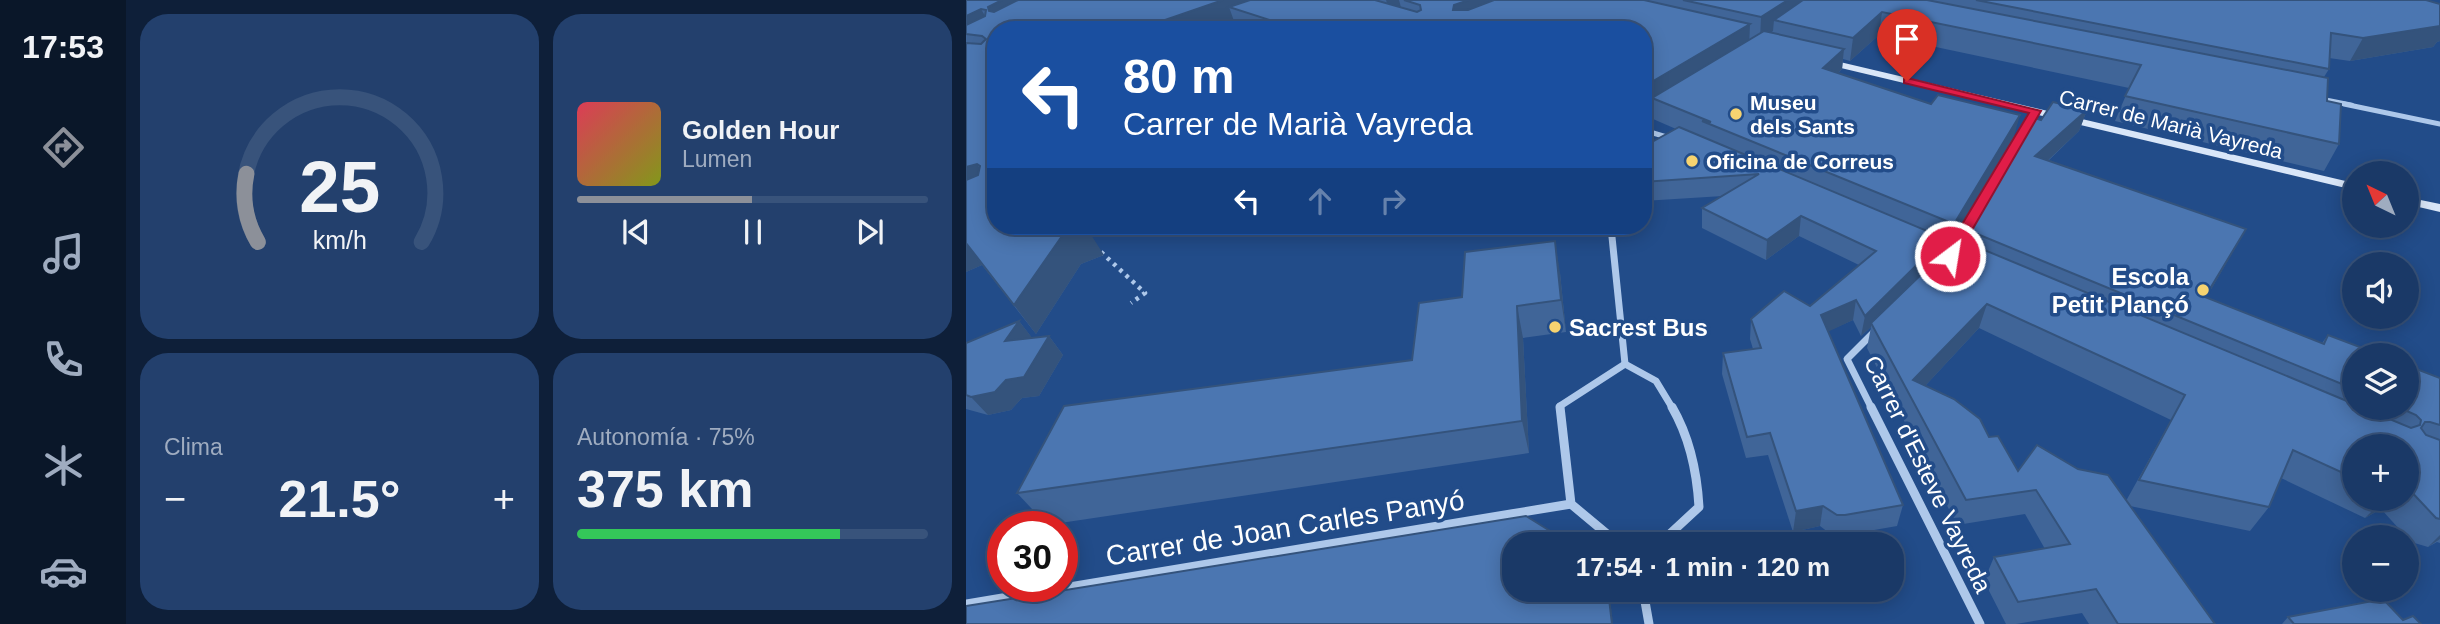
<!DOCTYPE html>
<html lang="es">
<meta charset="utf-8">
<style>
body{margin:0;font-family:Arial,sans-serif;background:#23406d;color:#f1f3f6;height:100vh;display:flex;flex-direction:column;font-size:26px;white-space:nowrap}
*{box-sizing:border-box;margin:0}
p{font-size:23px;color:#9facc0}
.icon{flex:none;width:38px;height:38px;fill:none;stroke:currentColor;stroke-width:2;stroke-linecap:round;stroke-linejoin:round}
.map{position:relative;flex:1;overflow:hidden}
.sheet{display:flex;flex-direction:column;gap:14px;padding:14px;background:#0e1f39;width:840px}
.sheet>*{flex:none}
.banner{position:absolute;left:21px;top:21px;width:665px;height:214px;border-radius:28px;box-shadow:0 4px 18px #0003,0 0 0 2px #38537b;background:#1a4fa0;color:#fff;overflow:hidden}
.needle{width:46px;rotate:317deg}
.fabs{position:absolute;left:1376px;top:161px;display:grid;gap:14px}
.fabs a{display:grid;place-items:center;width:77px;height:77px;border-radius:50%;background:#1a3967;box-shadow:0 4px 18px #0003,0 0 0 2px #38537b;font-size:35px}
.speed{position:absolute;left:21px;top:511px;display:flex;gap:14px;font-size:35px;font-weight:700;text-align:center}
.speed>*{display:grid;place-content:center;width:91px;height:91px;border-radius:50%;background:#1a3967;box-shadow:0 4px 18px #0003,0 0 0 2px #38537b;line-height:1}
.speed .limit{border:10px solid #d22;background:#fff;color:#111}
.pin{position:absolute;display:grid;place-items:center;width:60px;height:60px;color:#fff;margin:-72px -30px;border-radius:50% 50% 50% 0;rotate:-45deg;box-shadow:0 0 7px #0007}
.pin .icon{rotate:45deg}
.me{position:absolute;width:77px;margin:-38px;rotate:31deg;stroke-linejoin:round;filter:drop-shadow(0 0 5px #0008)}
.turn{display:flex;align-items:center;gap:24px;height:147px;padding:0 21px;font-size:32px}
.turn .icon{width:91px;height:91px;stroke-width:2.5}
.turn b{display:block;font-size:49px;line-height:60px}
.lanes{display:flex;align-items:center;height:66px;padding:0 21px;background:#0003;justify-content:center;gap:35px;direction:ltr}
.lanes .off{opacity:.35}
.big{font-size:52px;font-weight:700;line-height:1.1}
.sheet .tile{flex:1;display:flex;flex-direction:column;justify-content:center;gap:10px;min-width:0;padding:0 24px;border-radius:28px;background:#23406d}
.sheet .dial{align-items:center;gap:0}
.dial svg{height:182px;overflow:visible;fill:none;stroke:#38537b;stroke-width:7;stroke-linecap:round;text-anchor:middle}
.dial text{fill:#f1f3f6;stroke:none}
.song{display:flex;align-items:center;gap:21px}
.cover{width:84px;height:84px;border-radius:10px;background:linear-gradient(135deg,hsl(350 70% 55%),hsl(70 70% 35%))}
.played{height:7px;border-radius:4px;background:linear-gradient(90deg,#8c9099 50%,#38537b 50%)}
.keys{display:flex;justify-content:space-around;direction:ltr}
.heat{display:flex;justify-content:space-between;align-items:center;font-size:38px;direction:ltr}
.charge{height:10px;border-radius:5px;background:linear-gradient(90deg,#34c759 75%,#38537b 0)}
.sheet .tiles{flex:1;display:grid;gap:14px;grid-template-columns:repeat(2,1fr)}
.trip{position:absolute;left:536px;top:532px;width:402px;height:70px;border-radius:28px;background:#1a3967;box-shadow:0 4px 18px #0003,0 0 0 2px #38537b;font-weight:700;line-height:70px;text-align:center}
main{display:flex;flex:1;min-height:0}
.menu{display:flex;flex-direction:column;width:126px;justify-content:space-around;align-items:center;background:#0a1729;color:#9facc0}
.menu .icon{width:49px;height:49px}
.menu .on{color:#8c9099}
.menu b{font-size:32px;color:#f1f3f6}
.map>svg:first-child{display:block}
</style>
<main>
<nav class="menu">
<b>17:53</b>
<svg class="icon on" aria-label="directions" viewBox="0 0 24 24"><path d="M12 3l9 9-9 9-9-9zM9 14v-3h6M13 9l2 2-2 2"/></svg>
<svg class="icon" aria-label="music" viewBox="0 0 24 24"><path d="M9 18V5l10-2v13"/><circle cx="6" cy="18" r="3"/><circle cx="16" cy="16" r="3"/></svg>
<svg class="icon" aria-label="phone" viewBox="0 0 24 24"><path d="M5 4h4l2 5-3 2q2 4 5 5l2-3 5 2v4C11 20 4 13 5 4z"/></svg>
<svg class="icon" aria-label="climate" viewBox="0 0 24 24"><path d="M12 3v18M4 7l16 10M4 17L20 7"/></svg>
<svg class="icon" aria-label="car" viewBox="0 0 24 24"><path d="M5 17H2v-5l4-1 3-4h7l3 4 3 1v5h-3M9 17h6M6 11h13"/><circle cx="7" cy="17" r="2"/><circle cx="17" cy="17" r="2"/></svg>
</nav>
<section class="sheet">
<div class="tiles">
<div class="tile dial"><svg viewBox="0 0 100 80">
<path d="M14 69A42 42 0 1 1 86 69"/>
<path d="M14 69A42 42 0 0 1 9 39" stroke="#8c9099"/>
<text x="50" y="56" font-size="32" font-weight="700">25</text>
<text x="50" y="72" font-size="11">km/h</text>
</svg></div>
<div class="tile">
<div class="song"><i class="cover"></i><div><b>Golden Hour</b><p>Lumen</p></div></div>
<div class="played"></div>
<div class="keys"><svg class="icon" aria-label="previous" viewBox="0 0 24 24"><path d="M18 5L8 12l10 7zM5 5v14"/></svg><svg class="icon" aria-label="pause" viewBox="0 0 24 24"><path d="M8 5v14M16 5v14"/></svg><svg class="icon" aria-label="next" viewBox="0 0 24 24"><path d="M6 5l10 7-10 7zM19 5v14"/></svg></div>
</div>
<div class="tile"><p>Clima</p>
<div class="heat"><a>−</a><b class="big">21.5°</b><a>+</a></div>
</div>
<div class="tile"><p>Autonomía · 75%</p><b class="big">375 km</b><div class="charge"></div></div>
</div>
</section>
<div class="map">
<svg width="1474" height="624" viewBox="0 0 1474 624">
<rect width="100%" height="100%" fill="#224c89"/>
<g fill="none" stroke-linecap="round" stroke-linejoin="round">
<!-- path -->
<polyline stroke="#aec8ea" stroke-width="4.5" stroke-dasharray="3.5 5" stroke-linecap="butt" points="135,252 179,293 165,303"/>
<!-- pedestrian -->
<polyline stroke="#aec8ea" stroke-width="3.5" points="257,30 277,22"/>
<!-- minor-far3 -->
<polyline stroke="#aec8ea" stroke-width="4.5" points="1351,98 1386,105"/>
<!-- minor-far2 -->
<g stroke="#aec8ea" stroke-width="5">
<polyline points="1378,104 1474,124"/>
<polyline points="677,119 694,108"/>
<polyline points="677,130 704,138"/>
<polyline points="645,226 646,239"/>
<polyline points="994,239 1003,223"/>
</g>
<!-- minor-far1 -->
<g stroke="#aec8ea" stroke-width="7">
<polyline points="646,237 659,364"/>
<polyline points="990,246 995,237"/>
<polyline points="659,364 690,381 707,409"/>
<polyline points="594,409 594,406 659,364"/>
<polyline points="906,409 881,359 910,330"/>
</g>
<!-- minor -->
<g stroke="#aec8ea" stroke-width="9">
<polyline points="594,407 605,504 653,544"/>
<polyline points="905,407 1014,624"/>
<path d="M 693,544 L 733,507 C 731,472 724,438 706,407"/>
<polyline points="677,590 683,624"/>
<polyline points="0,604 605,504"/>
</g>
<!-- secondary -->
<g fill="#d9e6f8" fill-rule="evenodd">
<polygon points="857,58 1388,183 1388,190 854,63 853,61"/>
<polygon points="1440,197 1474,204 1474,212 1440,204"/>
</g>
</g>
<!-- wall -->
<g fill="#406598" fill-rule="evenodd">
<path d="M 0,0 L 1460,0 L 1474,4 L 1474,41 L 1471,42 L 1467,47 L 1384,61 L 1363,58 L 1363,69 L 1358,77 L 1361,101 L 1373,144 L 1358,171 L 1149,121 L 1163,88 L 913,35 L 884,61 L 877,59 L 876,69 L 872,73 L 1048,136 L 982,248 L 977,246 L 974,257 L 996,241 L 999,229 L 1075,120 L 1121,110 L 1113,131 L 1082,161 L 1280,229 L 1240,298 L 1356,343 L 1362,335 L 1388,355 L 1388,408 L 1440,408 L 1474,378 L 1474,543 L 1471,542 L 1462,547 L 1445,542 L 1415,509 L 1399,518 L 1315,478 L 1303,507 L 1284,531 L 1164,506 L 1249,624 L 1123,624 L 1116,613 L 1050,624 L 1040,624 L 1018,581 L 1028,557 L 1079,549 L 1059,514 L 991,525 L 901,348 L 905,327 L 895,336 L 887,320 L 862,331 L 937,505 L 931,526 L 874,536 L 867,536 L 854,526 L 827,532 L 802,455 L 780,458 L 756,374 L 757,353 L 787,349 L 784,339 L 785,319 L 844,306 L 893,265 L 833,236 L 800,260 L 736,228 L 736,208 L 757,196 L 677,201 L 677,147 L 710,129 L 687,119 L 687,107 L 677,113 L 677,30 L 273,30 L 271,29 L 268,21 L 30,30 L 30,226 L 138,255 L 115,264 L 70,334 L 16,265 L 0,272 ZM 1013,328 L 1205,420 L 1160,501 L 1052,471 L 1023,437 L 959,386 ZM 1388,446 L 1440,446 L 1440,499 L 1388,499 Z"/>
<polygon points="594,273 600,332 557,338 563,453 81,525 51,493 446,360 496,297"/>
<polygon points="53,321 66,338 83,336 97,355 73,396 56,398 45,410 22,415 0,409 0,343"/>
<polygon points="1322,617 1437,620 1455,624 1316,624"/>
</g>
<!-- shaded-wall -->
<g fill="#34537c">
<polygon points="36,0 88,0 35,29 23,11 22,7"/>
<polygon points="257,0 325,0 263,7 268,21 244,30 170,30"/>
<polygon points="420,0 433,0 436,11 425,16"/>
<polygon points="503,0 565,0 492,28 487,10 488,5"/>
<polygon points="822,0 852,0 808,20 807,31 794,40 795,17"/>
<polygon points="15,9 28,31 16,36 0,34 0,16"/>
<polygon points="916,12 913,35 884,61 887,38"/>
<polygon points="1474,22 1474,41 1471,42 1467,47 1384,61 1397,38"/>
<polygon points="784,24 783,47 686,98 687,107 677,113 677,87"/>
<polygon points="878,49 876,69 855,88 857,68"/>
<polygon points="1121,110 1113,131 1062,179 1069,156"/>
<polygon points="1054,115 1048,136 982,248 988,224"/>
<polygon points="11,164 29,191 0,201 0,167"/>
<polygon points="835,216 833,236 800,260 801,240"/>
<polygon points="120,227 138,255 115,264 70,334 48,305 96,236"/>
<polygon points="1280,229 1267,252 1226,322 1239,297"/>
<polygon points="978,238 974,258 905,323 905,327 895,336 899,316"/>
<polygon points="589,241 594,273 600,332 595,300"/>
<polygon points="0,243 16,265 0,272"/>
<polygon points="890,300 887,320 853,336 855,315"/>
<polygon points="1021,304 1013,328 946,400 947,380"/>
<polygon points="551,306 557,338 563,453 556,421"/>
<polygon points="53,321 67,339 39,341"/>
<polygon points="83,336 97,355 73,396 56,398 45,410 22,415 5,397"/>
<polygon points="1418,499 1425,499 1415,509 1399,518"/>
<polygon points="857,506 854,526 827,532 830,511"/>
<polygon points="1474,535 1474,539 1462,547"/>
<polygon points="642,590 643,590 647,624 646,624"/>
</g>
<!-- building -->
<g fill="#4b76b1" stroke="#34537c" stroke-width="2">
<polygon points="0,0 36,0 22,7 23,11 28,12 52,0 257,0 170,30 30,30 30,226 119,226 120,227 96,236 48,305 0,243 0,180 12,175 14,166 11,164 0,167 0,43 15,44 20,39 16,36 0,34 0,25 19,16 20,10 15,9 0,16"/>
<polygon points="284,0 409,0 451,12 455,10 454,5 438,0 503,0 488,5 487,10 502,10 528,0 678,0 784,24 677,87 677,30 335,30 263,7"/>
<polygon points="717,0 822,0 795,17"/>
<polygon points="837,0 961,0 1362,78 1361,101 1375,104 1373,144 1159,96 1175,65 916,12 887,38 808,20"/>
<polygon points="1010,0 1460,0 1474,4 1474,26 1397,38 1365,33 1363,69"/>
<polygon points="798,31 878,49 857,68 965,104 972,95 1054,115 988,224 736,121 745,122 686,98"/>
<polygon points="1087,102 1121,110 1069,156 1280,229 1239,297 1358,344 1362,335 1415,355 1388,355 1388,389 999,229 1065,117 1075,120"/>
<polygon points="713,127 978,238 899,316 890,300 855,315 937,505 879,515 871,515 857,506 830,511 804,433 781,437 757,353 795,348 785,319 818,291 844,306 910,251 835,216 801,240 736,208 793,174 677,182 677,147"/>
<polygon points="992,239 1388,404 1388,408 1397,408 1445,428 1454,425 1455,420 1450,415 1434,408 1440,408 1440,365 1474,378 1474,425 1464,422 1459,422 1455,428 1460,435 1474,440 1474,519 1470,518 1440,486 1440,446 1388,446 1388,478 1327,450 1303,507 1173,480 1219,395 1021,304 947,380 988,399 1014,419 1023,437 1032,436 1052,471 1071,445 1112,469 1142,475 1249,624 1152,624 1130,589 1052,602 1028,557 1104,544 1070,490 1000,500 905,323"/>
<polygon points="589,241 595,300 551,306 556,421 51,493 98,406 446,360 453,303 496,297 499,252"/>
<polygon points="53,321 39,341 83,336 58,377 40,380 29,392 5,397 0,395 0,343"/>
<polygon points="560,516 605,544 548,544 548,590 642,590 646,624 0,624 0,606"/>
<polygon points="1417,599 1437,620 1447,616 1455,624 1328,624 1322,617"/>
</g>
<!-- route -->
<polygon fill="#e11d48" stroke="#92132f" stroke-width="2" points="941,78 1075,111 991,256 984,260 977,256 1063,113 938,83 938,79"/>
<!-- markers -->
<g fill="#f6d370" stroke="#224c89" stroke-width="2.5">
<circle cx="770" cy="114" r="7"/>
<circle cx="726" cy="161" r="7"/>
<circle cx="1237" cy="290" r="7"/>
<circle cx="589" cy="327" r="7"/>
</g>
<g text-anchor="middle" dominant-baseline="central" stroke-width="7" stroke-linejoin="round" paint-order="stroke">
<!-- far-poi labels -->
<g font-size="21" font-weight="bold" fill="#fff" stroke="#224c89" text-anchor="start">
<text x="784" y="102">Museu<tspan x="784" dy="24">dels Sants</tspan></text>
<text x="740" y="161">Oficina de Correus</text>
</g>
<!-- far-street labels -->
<g font-size="21" fill="#fff" stroke="#224c89">
<text transform="translate(1205 124) rotate(14)">Carrer de Marià Vayreda</text>
</g>
<!-- poi labels -->
<g font-size="24" font-weight="bold" fill="#fff" stroke="#224c89" text-anchor="end">
<text x="1223" y="276">Escola<tspan x="1223" dy="28">Petit Plançó</tspan></text>
<text x="603" y="327" text-anchor="start">Sacrest Bus</text>
</g>
<!-- street labels -->
<g font-size="24" fill="#fff" stroke="#224c89">
<text transform="translate(962 474) rotate(64)">Carrer d'Esteve Vayreda</text>
</g>
<!-- near-street labels -->
<g font-size="28" fill="#fff" stroke="#224c89">
<text transform="translate(319 528) rotate(-9)">Carrer de Joan Carles Panyó</text>
</g>
</g>
</svg>
<div class="fabs">
<a><svg class="needle" viewBox="-14 -14 28 28"><path d="M0-13l5 13h-10z" fill="#e53935"/><path d="M0 13l5-13h-10z" fill="#9facc0"/></svg></a>
<a><svg class="icon" aria-label="sound" viewBox="0 0 24 24"><path d="M4 9h4l5-4v14l-5-4H4zM17 9q2 3 0 6"/></svg></a>
<a><svg class="icon" aria-label="layers" viewBox="0 0 24 24"><path d="M12 4l9 5-9 5-9-5zM3 14l9 5 9-5"/></svg></a>
<a>+</a>
<a>−</a>
</div>
<div class="speed"><div class="limit">30</div></div>
<div class="pin" style="left:941px;top:81px;background:#d93025"><svg class="icon" aria-label="arrive" viewBox="0 0 24 24"><path d="M6 21V4h12l-3 4 3 4H6"/></svg></div>
<svg class="me" style="left:984px;top:256px" viewBox="-20 -20 40 40"><circle r="17" fill="#e11d48" stroke="#fff" stroke-width="3"/><path d="M0-11L8 9 0 5-8 9z" fill="#fff"/></svg>
<div class="trip">17:54 · 1 min · 120 m</div>
<div class="banner">
<div class="turn"><svg class="icon" aria-label="left" viewBox="0 0 24 24"><path d="M17 20v-9H6M10 6l-5 5 5 5"/></svg><div><b>80 m</b>Carrer de Marià Vayreda</div></div>
<div class="lanes"><svg class="icon" aria-label="left" viewBox="0 0 24 24"><path d="M17 20v-9H6M10 6l-5 5 5 5"/></svg><svg class="icon off" aria-label="ahead" viewBox="0 0 24 24"><path d="M12 20V5M6 11l6-6 6 6"/></svg><svg class="icon off" aria-label="right" viewBox="0 0 24 24"><path d="M7 20v-9h11M14 6l5 5-5 5"/></svg></div>
</div>
</div>
</main>
